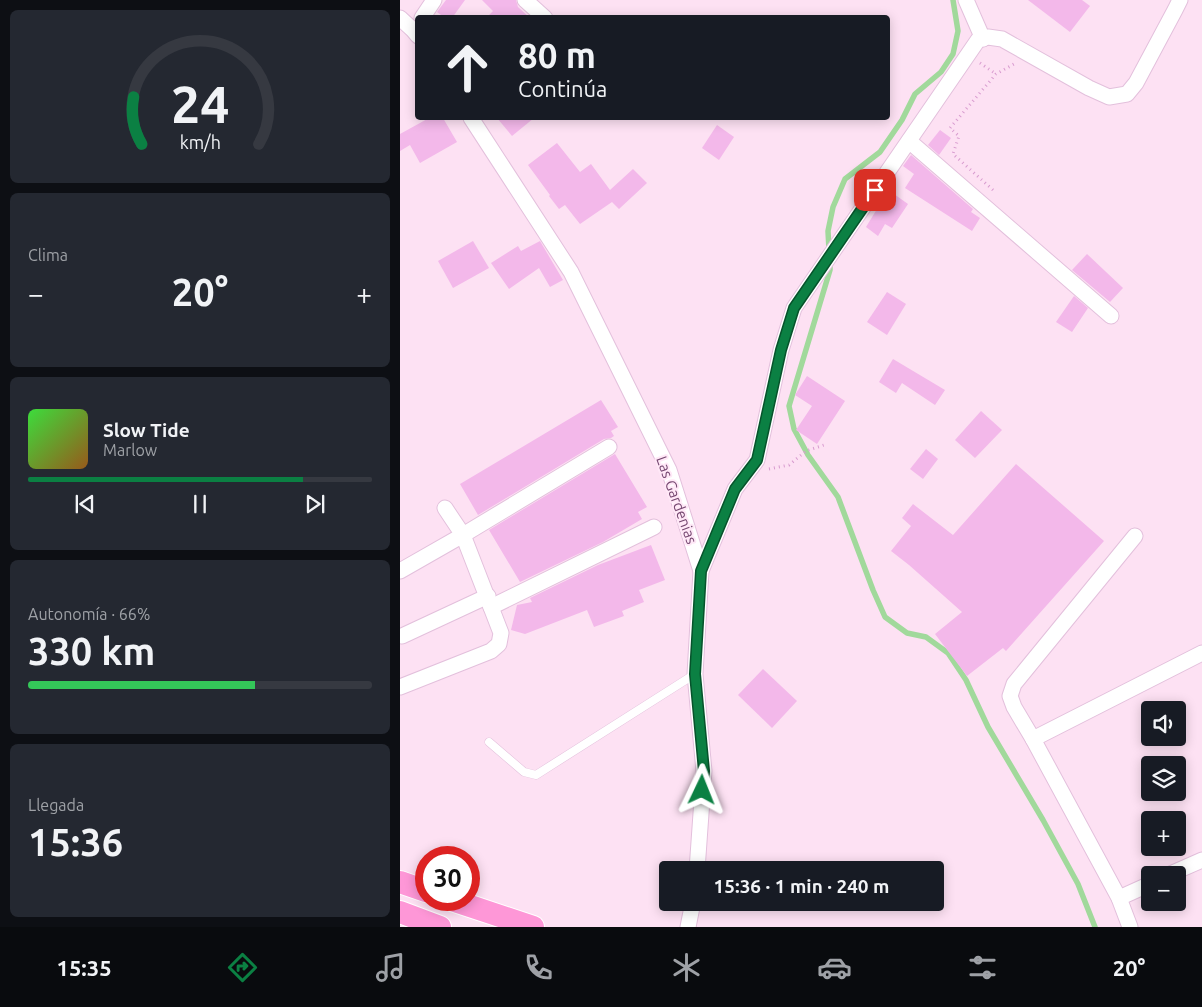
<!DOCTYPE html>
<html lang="es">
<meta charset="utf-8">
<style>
body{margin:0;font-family:Ubuntu,sans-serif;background:#242831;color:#f1f3f6;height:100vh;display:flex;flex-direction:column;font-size:19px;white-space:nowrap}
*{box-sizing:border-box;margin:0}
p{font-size:16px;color:#9ea1a6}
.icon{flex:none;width:28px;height:28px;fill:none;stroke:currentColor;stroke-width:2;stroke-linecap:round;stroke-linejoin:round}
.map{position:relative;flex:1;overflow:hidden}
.drawer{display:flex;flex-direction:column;gap:10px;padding:10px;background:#0d0f14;width:400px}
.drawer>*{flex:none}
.guide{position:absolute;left:15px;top:15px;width:475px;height:105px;border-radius:5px;box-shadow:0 2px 12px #0003;background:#171b24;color:#f1f3f6;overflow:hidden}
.buttons{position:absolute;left:741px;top:701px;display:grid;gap:10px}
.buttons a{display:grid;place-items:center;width:45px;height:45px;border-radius:5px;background:#171b24;box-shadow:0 2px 12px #0003;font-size:25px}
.speed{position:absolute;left:15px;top:846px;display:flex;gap:10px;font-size:25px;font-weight:700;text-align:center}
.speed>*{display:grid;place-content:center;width:65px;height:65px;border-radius:50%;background:#171b24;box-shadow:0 2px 12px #0003;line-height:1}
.speed .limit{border:8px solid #d22;background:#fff;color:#111}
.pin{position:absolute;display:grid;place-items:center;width:42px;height:42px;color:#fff;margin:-21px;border-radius:10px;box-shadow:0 2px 8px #0006}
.me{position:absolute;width:55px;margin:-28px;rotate:2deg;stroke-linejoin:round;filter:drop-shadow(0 0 4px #0008)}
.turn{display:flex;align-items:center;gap:18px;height:105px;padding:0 20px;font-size:22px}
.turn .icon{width:65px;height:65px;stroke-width:2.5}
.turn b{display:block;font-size:35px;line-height:42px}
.big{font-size:38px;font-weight:600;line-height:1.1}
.drawer .widget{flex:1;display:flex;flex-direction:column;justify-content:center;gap:8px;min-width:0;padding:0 18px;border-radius:8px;background:#242831}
.drawer .dial{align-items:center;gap:0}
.dial svg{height:130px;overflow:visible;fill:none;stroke:#363941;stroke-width:7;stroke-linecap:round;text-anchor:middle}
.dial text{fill:#f1f3f6;stroke:none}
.song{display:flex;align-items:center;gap:15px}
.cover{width:60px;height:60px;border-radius:8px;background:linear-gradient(135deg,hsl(120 70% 55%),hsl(30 70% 35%))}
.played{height:5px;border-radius:2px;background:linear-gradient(90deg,#0b8043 80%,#363941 80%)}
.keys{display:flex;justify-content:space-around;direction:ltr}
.heat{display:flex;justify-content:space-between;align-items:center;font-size:28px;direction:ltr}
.charge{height:8px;border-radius:4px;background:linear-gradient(90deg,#34c759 66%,#363941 0)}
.trip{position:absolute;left:259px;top:861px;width:285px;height:50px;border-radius:5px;background:#171b24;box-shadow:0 2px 12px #0003;font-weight:600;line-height:50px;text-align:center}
.tab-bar{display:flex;height:80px;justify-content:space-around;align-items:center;background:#090b0e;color:#9ea1a6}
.tab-bar .icon{width:35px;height:35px}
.tab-bar .selected{color:#0b8043}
.tab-bar b{font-size:22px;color:#f1f3f6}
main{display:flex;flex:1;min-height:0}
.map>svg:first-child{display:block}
</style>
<main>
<section class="drawer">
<div class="widget dial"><svg viewBox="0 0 100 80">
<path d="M14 69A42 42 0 1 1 86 69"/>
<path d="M14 69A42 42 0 0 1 9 40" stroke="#0b8043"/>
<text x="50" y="56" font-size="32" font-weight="700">24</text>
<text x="50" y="72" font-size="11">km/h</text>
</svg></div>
<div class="widget"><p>Clima</p>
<div class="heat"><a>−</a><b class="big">20°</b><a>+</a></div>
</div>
<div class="widget">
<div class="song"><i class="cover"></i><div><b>Slow Tide</b><p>Marlow</p></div></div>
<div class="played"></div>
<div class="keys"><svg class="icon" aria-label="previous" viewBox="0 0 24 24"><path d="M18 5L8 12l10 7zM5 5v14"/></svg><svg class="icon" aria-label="pause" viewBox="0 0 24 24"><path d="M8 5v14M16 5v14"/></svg><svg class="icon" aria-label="next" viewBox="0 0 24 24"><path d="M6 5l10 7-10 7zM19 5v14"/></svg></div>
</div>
<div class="widget"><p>Autonomía · 66%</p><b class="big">330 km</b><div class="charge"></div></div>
<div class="widget"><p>Llegada</p><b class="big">15:36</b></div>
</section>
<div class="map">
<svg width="802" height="927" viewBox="0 0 802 927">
<rect width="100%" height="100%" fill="#fde1f3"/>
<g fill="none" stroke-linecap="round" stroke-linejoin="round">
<!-- stream -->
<g stroke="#a1d99b" stroke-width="5.5">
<polyline points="429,250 428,231 433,207 445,179 480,152 502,120 515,94 541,72 553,54 558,31 553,0"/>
<polyline points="430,262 430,270 389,406 394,429 408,455 438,497 473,590 485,617 507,633 526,637 548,653 566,680 588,727 643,820 678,884 695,927"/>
</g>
</g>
<!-- building -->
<g fill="#f3b8ea">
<polygon points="46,0 65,0 52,18 45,18 37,12"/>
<polygon points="82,0 116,0 118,7 130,18 86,18 93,11"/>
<polygon points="628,0 682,0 690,6 670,32"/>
<polygon points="29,118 43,118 57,142 20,163 10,145 0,151 0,134"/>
<polygon points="97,118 134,118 112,136"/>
<polygon points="317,125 334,137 319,160 302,148"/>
<polygon points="540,130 551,138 539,155 528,145"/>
<polygon points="157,143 180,172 191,164 210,190 233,169 247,183 219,209 212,202 180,224 165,205 159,209 149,196 150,195 128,165"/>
<polygon points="511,155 573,209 571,212 580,218 572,231 505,188 514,174 503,166"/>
<polygon points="487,189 508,204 492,228 485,224 478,236 466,227 477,209 475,207"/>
<polygon points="73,241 89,268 53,288 38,261"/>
<polygon points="140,241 163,280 150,287 139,268 109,289 91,263 118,246 121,251"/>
<polygon points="687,254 723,288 710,302 672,270"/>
<polygon points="487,292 506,304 487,335 467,322"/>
<polygon points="674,296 688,308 672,332 656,322"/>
<polygon points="493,359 545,390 535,405 502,383 496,393 479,382"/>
<polygon points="407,376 445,401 417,444 396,430 412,406 395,395"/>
<polygon points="201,400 218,427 211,431 214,436 211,438 204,439 78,515 60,484"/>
<polygon points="581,411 602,430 575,458 555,440"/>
<polygon points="526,449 538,459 523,479 510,469"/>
<polygon points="215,454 247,507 238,512 242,519 203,542 120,582 89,530"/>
<polygon points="616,464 704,541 606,651 603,648 567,676 535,634 562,612 509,565 491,551 511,526 502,518 513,504 553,535"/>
<polygon points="251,545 265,580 239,590 244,602 222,611 224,616 194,627 187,610 125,634 111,630 117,605 132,602 130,598 198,565"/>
<polygon points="363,669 397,701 372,728 338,695"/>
</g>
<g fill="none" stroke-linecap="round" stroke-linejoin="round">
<!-- service casing -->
<g stroke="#e3c0dc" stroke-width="9">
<polyline id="service" points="89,742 124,772 136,775 295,674"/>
</g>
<!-- minor casing -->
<g stroke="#e3c0dc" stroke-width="17">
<g id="minor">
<polyline points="125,0 145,18"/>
<polyline points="566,0 583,39"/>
<polyline points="0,18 13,30 18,36"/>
<polyline points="22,18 34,0"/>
<polyline points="71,118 171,272 269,470 301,571 295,674 304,771 297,870"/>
<polyline points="509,141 711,316"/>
<polyline points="0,571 63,535 209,447"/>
<polyline points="301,571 335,489 357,460 381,350 394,308 578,40 588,37 602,39 689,88 709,97 727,94 736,83 775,10 780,0"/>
<polyline points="91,607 254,527"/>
<polyline points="2,636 88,596"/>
<polyline points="0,687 91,651 99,644 101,633 63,535 45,508"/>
<polyline points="633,739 802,653"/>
<polyline points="768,875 802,860"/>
<polyline points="719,898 750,884"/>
<polyline points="288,927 293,902"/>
<polyline points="730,927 719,898 633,739 614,707 610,696 614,684 735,536"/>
</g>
</g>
<!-- primary casing -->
<g stroke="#fff" stroke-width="24">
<g id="primary">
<polyline points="0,882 26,891"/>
<polyline points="52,900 133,927"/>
<polyline points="0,912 40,927"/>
</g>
</g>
<!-- path -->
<g stroke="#d89bcf" stroke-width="3" stroke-dasharray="1 4" stroke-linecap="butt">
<polyline points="580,63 596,74"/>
<polyline points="593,190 553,154 559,136 550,128 596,74 614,64"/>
<polyline points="369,469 389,465 406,451 427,444"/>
</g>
<!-- service -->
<use href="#service" stroke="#fff" stroke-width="8"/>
<!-- minor -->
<use href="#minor" stroke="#fff" stroke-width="15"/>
<!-- primary -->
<use href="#primary" stroke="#fe97d7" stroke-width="22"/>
</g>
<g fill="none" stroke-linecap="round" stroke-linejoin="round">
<!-- route casing -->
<g stroke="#07532c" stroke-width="12">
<polyline id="route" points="302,790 304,771 295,674 301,571 335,489 357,460 381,350 394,308 475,190"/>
</g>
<!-- route -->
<use href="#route" stroke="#0b8043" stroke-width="9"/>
</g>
<g text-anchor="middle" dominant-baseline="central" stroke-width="4" stroke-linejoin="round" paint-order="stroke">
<!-- street labels -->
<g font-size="15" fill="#754770" stroke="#ffe8f7">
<text transform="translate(277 500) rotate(70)">Las Gardenias</text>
</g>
</g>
</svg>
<div class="buttons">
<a><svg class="icon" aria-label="sound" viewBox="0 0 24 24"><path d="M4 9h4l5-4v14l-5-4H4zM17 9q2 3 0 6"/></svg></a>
<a><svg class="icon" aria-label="layers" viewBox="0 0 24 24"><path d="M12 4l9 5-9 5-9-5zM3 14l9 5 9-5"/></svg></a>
<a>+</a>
<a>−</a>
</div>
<div class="speed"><div class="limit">30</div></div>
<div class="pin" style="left:475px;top:190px;background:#d93025"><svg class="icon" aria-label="arrive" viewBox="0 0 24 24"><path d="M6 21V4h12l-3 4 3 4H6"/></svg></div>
<svg class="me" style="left:302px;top:790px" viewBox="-20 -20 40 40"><path d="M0-17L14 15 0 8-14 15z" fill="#0b8043" stroke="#fff" stroke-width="4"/></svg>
<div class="trip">15:36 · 1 min · 240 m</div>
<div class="guide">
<div class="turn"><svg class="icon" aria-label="ahead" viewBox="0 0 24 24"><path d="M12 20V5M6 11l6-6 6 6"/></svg><div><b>80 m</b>Continúa</div></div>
</div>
</div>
</main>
<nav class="tab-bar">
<b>15:35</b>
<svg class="icon selected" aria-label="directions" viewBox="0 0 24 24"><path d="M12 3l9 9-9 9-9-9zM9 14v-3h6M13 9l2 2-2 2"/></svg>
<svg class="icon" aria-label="music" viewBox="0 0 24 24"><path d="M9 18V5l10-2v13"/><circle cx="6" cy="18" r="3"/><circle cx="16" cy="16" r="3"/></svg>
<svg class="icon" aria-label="phone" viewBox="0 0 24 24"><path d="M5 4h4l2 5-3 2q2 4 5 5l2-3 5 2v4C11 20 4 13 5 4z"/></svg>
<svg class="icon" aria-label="climate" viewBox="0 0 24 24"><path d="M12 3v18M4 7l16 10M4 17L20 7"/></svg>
<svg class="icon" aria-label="car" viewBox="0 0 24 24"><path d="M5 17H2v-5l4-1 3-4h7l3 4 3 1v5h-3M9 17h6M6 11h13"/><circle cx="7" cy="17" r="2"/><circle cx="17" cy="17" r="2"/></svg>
<svg class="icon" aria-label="filters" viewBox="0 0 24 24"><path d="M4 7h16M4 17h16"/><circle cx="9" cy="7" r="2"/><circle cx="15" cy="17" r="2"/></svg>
<b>20°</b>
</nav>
